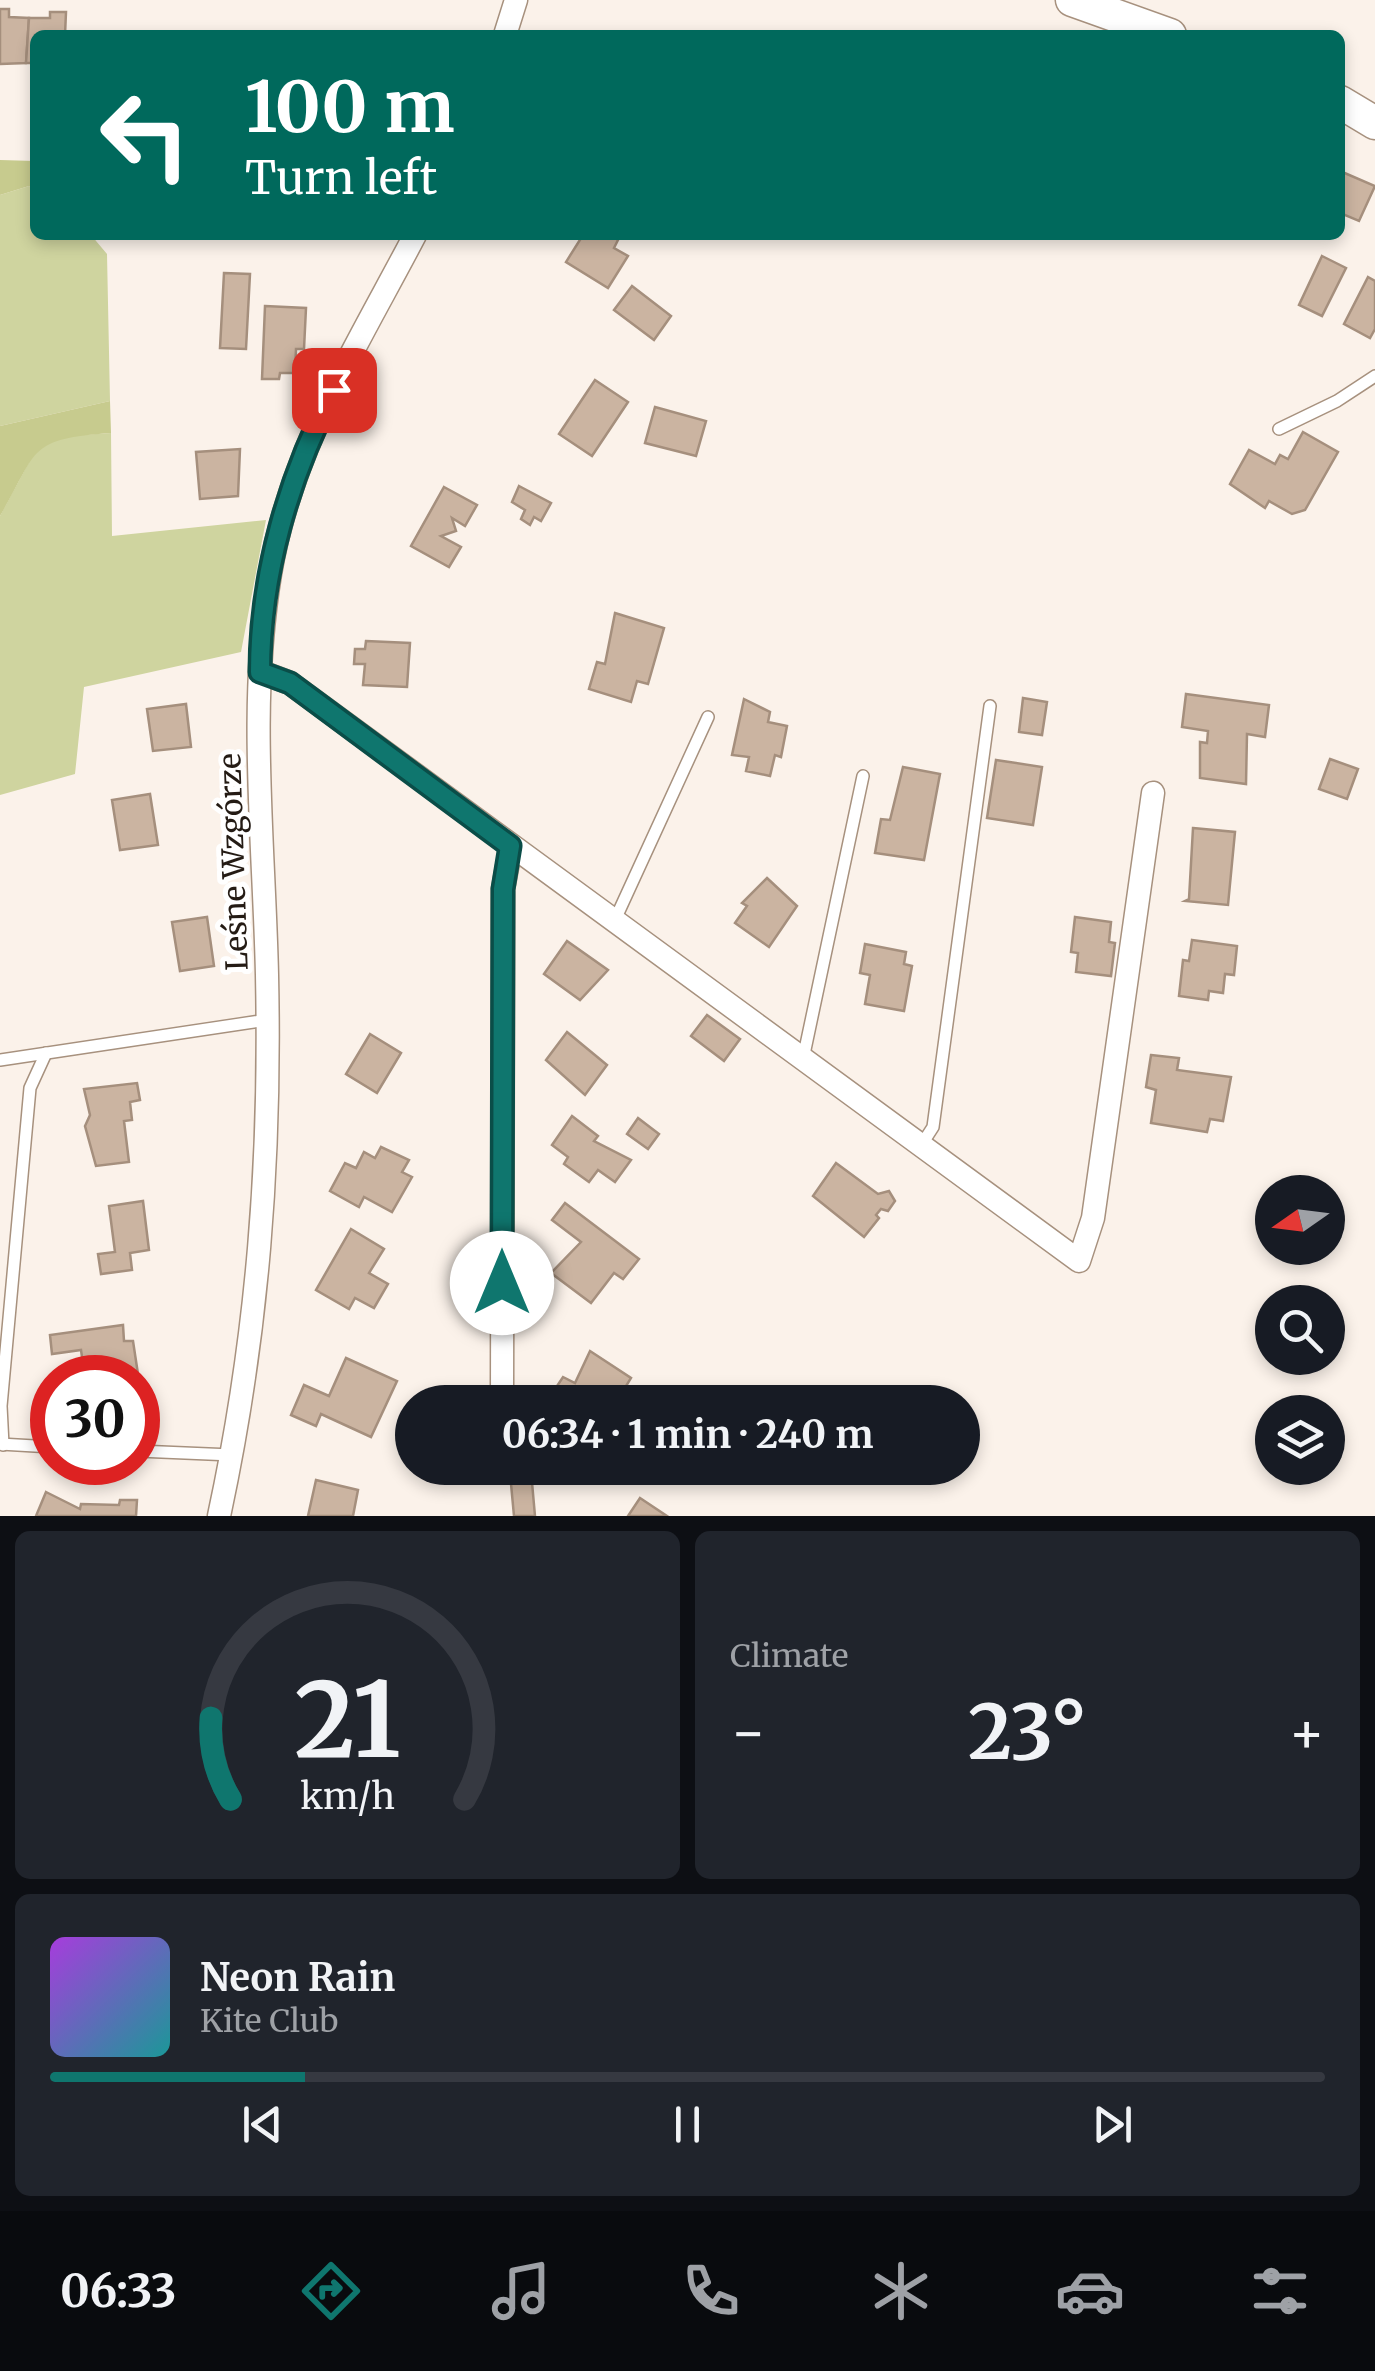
<!DOCTYPE html>
<meta charset="utf-8">
<style>
body{margin:0;font-family:Merriweather,serif;background:#20242c;color:#f1f3f6;height:100vh;display:flex;flex-direction:column;font-size:38px;white-space:nowrap}
*{box-sizing:border-box;margin:0}
p{font-size:32px;color:#9ea1a6}
.icon{flex:none;width:55px;height:55px;fill:none;stroke:currentColor;stroke-width:2;stroke-linecap:round;stroke-linejoin:round}
.map{position:relative;height:1516px;overflow:hidden}
.panel{display:flex;flex-direction:column;gap:15px;padding:15px;background:#0d0f14;flex:1}
.panel>*{flex:none}
.guide{position:absolute;left:30px;top:30px;width:1315px;height:210px;border-radius:15px;box-shadow:0 5px 15px #0003;background:#00695c;color:#fff;overflow:hidden}
.needle{width:65px;rotate:256deg}
.tools{position:absolute;left:1255px;top:1175px;display:grid;gap:20px}
.tools a{display:grid;place-items:center;width:90px;height:90px;border-radius:50%;background:#171b24;box-shadow:0 5px 15px #0003;font-size:50px}
.speed{position:absolute;left:30px;top:1355px;display:flex;gap:20px;font-size:50px;font-weight:700;text-align:center}
.speed>*{display:grid;place-content:center;width:130px;height:130px;border-radius:50%;background:#171b24;box-shadow:0 5px 15px #0003;line-height:1}
.speed .limit{border:15px solid #d22;background:#fff;color:#111}
.pin{position:absolute;display:grid;place-items:center;width:85px;height:85px;color:#fff;margin:-42px;border-radius:20px;box-shadow:0 5px 15px #0006}
.me{position:absolute;width:110px;margin:-55px;rotate:0deg;stroke-linejoin:round;filter:drop-shadow(0 0 8px #0008)}
.turn{display:flex;align-items:center;gap:35px;height:210px;padding:0 50px;font-size:45px}
.turn .icon{width:130px;height:130px;stroke-width:2.5}
.turn b{display:block;font-size:70px;line-height:85px}
.big{font-size:75px;font-weight:700;line-height:1.1}
.panel .card{flex:1;display:flex;flex-direction:column;justify-content:center;gap:15px;min-width:0;padding:0 35px;border-radius:15px;background:#20242c}
.panel .dial{align-items:center;gap:0}
.dial svg{height:260px;overflow:visible;fill:none;stroke:#363941;stroke-width:7;stroke-linecap:round;text-anchor:middle}
.dial text{fill:#f1f3f6;stroke:none}
.song{display:flex;align-items:center;gap:30px}
.cover{width:120px;height:120px;border-radius:15px;background:linear-gradient(135deg,hsl(280 70% 55%),hsl(180 70% 35%))}
.played{height:10px;border-radius:5px;background:linear-gradient(90deg,#0f766e 20%,#363941 20%)}
.keys{display:flex;justify-content:space-around;direction:ltr}
.heat{display:flex;justify-content:space-between;align-items:center;font-size:55px;direction:ltr}
.panel .tiles{flex:1;display:grid;gap:15px;grid-template-columns:1fr 1fr}
.card:last-child{grid-column:span 2}
.trip{position:absolute;left:395px;top:1385px;width:585px;height:100px;border-radius:50px;background:#171b24;box-shadow:0 5px 15px #0003;font-weight:700;line-height:100px;text-align:center}
.tabs{display:flex;height:160px;justify-content:space-around;align-items:center;background:#090b0e;color:#9ea1a6}
.tabs .icon{width:70px;height:70px}
.tabs .on{color:#0f766e}
.tabs b{font-size:45px;color:#f1f3f6}
.map>svg:first-child{display:block}
</style>
<div class="map">
<svg width="1375" height="1516" viewBox="0 0 1375 1516">
<rect width="100%" height="100%" fill="#fbf2ea"/>
<!-- green -->
<g fill="#cfd49f">
<polygon points="29,186 35,189 35,235 91,235 107,254 110,401 0,426 0,195"/>
<polygon points="111,433 112,536 266,520 241,652 84,687 75,774 0,795 0,516 36,449 66,436"/>
</g>
<!-- forest -->
<g fill="#c7cb8e">
<polygon points="0,160 35,161 35,189 29,186 0,195"/>
<path d="M 110,401 L 111,433 C 26,439 39,450 0,516 L 0,426 Z"/>
</g>
<!-- building -->
<g fill="#cbb4a1" stroke="#a58f7d" stroke-width="2.5">
<polygon points="0,9 9,9 9,17 29,18 26,63 0,64"/>
<polygon points="50,12 66,12 65,35 35,35 35,63 26,63 29,18 50,18"/>
<polygon points="1340,171 1375,186 1359,221 1340,213"/>
<polygon points="583,235 611,235 618,240 614,248 628,256 608,288 566,262"/>
<polygon points="1322,256 1346,268 1322,316 1299,305"/>
<polygon points="224,273 250,274 246,349 220,348"/>
<polygon points="1368,277 1375,281 1375,329 1370,338 1344,324"/>
<polygon points="632,286 671,316 654,340 614,310"/>
<polygon points="265,306 306,308 304,349 296,349 295,373 280,373 279,379 262,379"/>
<polygon points="595,380 628,402 592,456 559,434"/>
<polygon points="655,407 706,421 696,456 645,443"/>
<polygon points="1303,432 1338,452 1305,510 1292,514 1269,501 1265,508 1230,484 1249,450 1275,464 1280,455 1288,459"/>
<polygon points="240,449 238,496 200,499 196,452"/>
<polygon points="519,486 551,503 541,521 534,517 530,525 521,519 525,510 512,502"/>
<polygon points="444,487 477,505 465,526 452,518 456,531 441,536 461,547 449,567 411,546"/>
<polygon points="615,613 664,628 648,684 637,681 631,702 589,689 597,662 605,664"/>
<polygon points="366,641 410,643 407,687 363,685 365,664 354,664 355,649 365,649"/>
<polygon points="1186,694 1269,705 1265,737 1247,734 1246,784 1200,778 1200,742 1207,743 1208,731 1182,727"/>
<polygon points="1023,698 1047,702 1042,735 1019,732"/>
<polygon points="744,699 770,712 768,722 787,726 781,757 775,755 770,776 746,771 749,757 732,755"/>
<polygon points="186,704 191,747 153,751 147,709"/>
<polygon points="1330,759 1358,769 1347,799 1319,789"/>
<polygon points="996,760 1042,767 1033,825 987,818"/>
<polygon points="903,767 940,774 924,860 875,853 881,819 890,820"/>
<polygon points="150,794 158,845 120,850 112,800"/>
<polygon points="1193,828 1235,832 1228,905 1185,901 1189,899"/>
<polygon points="767,878 797,906 769,947 735,923 747,906 742,903"/>
<polygon points="207,917 214,966 180,971 172,922"/>
<polygon points="1075,917 1111,922 1109,942 1115,943 1111,976 1076,972 1078,953 1071,952"/>
<polygon points="1192,940 1237,946 1234,975 1225,974 1223,993 1209,991 1208,1000 1179,996 1183,960 1189,961"/>
<polygon points="567,941 608,970 580,1000 544,974"/>
<polygon points="865,944 906,952 904,964 912,966 904,1011 865,1004 870,975 860,973"/>
<polygon points="707,1015 740,1039 724,1061 691,1036"/>
<polygon points="567,1032 607,1065 585,1095 546,1060"/>
<polygon points="370,1034 401,1053 377,1093 346,1074"/>
<polygon points="1151,1055 1179,1058 1177,1070 1231,1077 1223,1121 1210,1119 1207,1132 1151,1123 1156,1090 1146,1087"/>
<polygon points="137,1083 140,1100 130,1102 132,1120 124,1121 129,1162 96,1166 85,1126 90,1115 84,1089"/>
<polygon points="572,1116 598,1136 594,1141 631,1160 615,1182 598,1170 589,1182 564,1164 568,1157 552,1145"/>
<polygon points="638,1118 659,1134 648,1149 627,1134"/>
<polygon points="381,1147 409,1160 402,1172 412,1177 392,1212 364,1197 359,1207 330,1191 345,1163 356,1168 364,1152 375,1158"/>
<polygon points="836,1163 878,1194 889,1191 895,1201 888,1211 881,1209 876,1215 879,1218 864,1237 813,1196"/>
<polygon points="143,1201 149,1250 130,1253 132,1270 101,1274 98,1254 115,1252 109,1206"/>
<polygon points="565,1203 639,1259 623,1279 614,1273 591,1303 551,1273 581,1242 552,1220"/>
<polygon points="351,1229 384,1249 369,1273 388,1284 374,1308 355,1298 349,1309 316,1290"/>
<polygon points="123,1325 124,1341 133,1341 138,1374 85,1378 81,1350 52,1354 50,1335"/>
<polygon points="590,1351 631,1378 620,1396 624,1402 569,1402 553,1392 563,1377 575,1383"/>
<polygon points="346,1358 397,1381 371,1437 321,1414 316,1426 291,1415 304,1385 329,1396"/>
<polygon points="531,1471 535,1516 514,1516 510,1473"/>
<polygon points="316,1480 358,1490 353,1516 308,1516"/>
<polygon points="46,1492 80,1509 81,1504 119,1505 120,1500 137,1500 136,1516 36,1516"/>
<polygon points="640,1498 667,1516 628,1516"/>
</g>
<g fill="none" stroke-linecap="round" stroke-linejoin="round">
<!-- lane casing -->
<g stroke="#a7917e" stroke-width="14">
<g id="lane">
<polyline points="1279,429 1337,401 1375,376"/>
<polyline points="614,922 708,717"/>
<polyline points="803,1059 863,776"/>
<polyline points="0,1060 267,1020"/>
<polyline points="922,1144 933,1127 990,706"/>
<polyline points="0,1444 52,1447"/>
<polyline points="3,1445 1,1406 30,1088 46,1053"/>
<polyline points="138,1451 232,1455"/>
</g>
</g>
<!-- street casing -->
<g stroke="#a7917e" stroke-width="25">
<g id="street">
<polyline points="505,35 516,0"/>
<polyline points="261,672 290,683 1079,1261 1093,1218 1153,793"/>
<polyline points="502,1402 503,889 511,846"/>
<path d="M 219,1516 C 258,1335 271,1160 267,975 C 264,842 248,706 270,574 C 290,451 358,344 415,235"/>
</g>
</g>
<!-- secondary casing -->
<g stroke="#a7917e" stroke-width="35">
<g id="secondary">
<polyline points="1072,0 1170,35"/>
<polyline points="1340,102 1375,123"/>
</g>
</g>
<!-- lane -->
<use href="#lane" stroke="#fff" stroke-width="11"/>
<!-- street -->
<use href="#street" stroke="#fff" stroke-width="22"/>
<!-- secondary -->
<use href="#secondary" stroke="#fff" stroke-width="32"/>
</g>
<g fill="none" stroke-linecap="round" stroke-linejoin="round">
<!-- route casing -->
<g stroke="#0a4d48" stroke-width="25">
<path id="route" d="M 334,390 C 289,475 260,575 260,672 L 290,683 L 510,846 L 503,889 L 502,1283"/>
</g>
<!-- route -->
<use href="#route" stroke="#0f766e" stroke-width="18"/>
</g>
<g text-anchor="middle" dominant-baseline="central" stroke-width="10" stroke-linejoin="round" paint-order="stroke">
<!-- street labels -->
<g font-size="30" fill="#241b14" stroke="#fff">
<text transform="translate(233 862) rotate(-92)">Leśne Wzgórze</text>
</g>
</g>
</svg>
<div class="tools">
<a><svg class="needle" viewBox="-14 -14 28 28"><path d="M0-13l5 13h-10z" fill="#e53935"/><path d="M0 13l5-13h-10z" fill="#9ea1a6"/></svg></a>
<a><svg class="icon" aria-label="search" viewBox="0 0 24 24"><circle cx="10" cy="10" r="6"/><path d="M15 15l6 6"/></svg></a>
<a><svg class="icon" aria-label="layers" viewBox="0 0 24 24"><path d="M12 4l9 5-9 5-9-5zM3 14l9 5 9-5"/></svg></a>
</div>
<div class="speed"><div class="limit">30</div></div>
<div class="pin" style="left:334px;top:390px;background:#d93025"><svg class="icon" aria-label="arrive" viewBox="0 0 24 24"><path d="M6 21V4h12l-3 4 3 4H6"/></svg></div>
<svg class="me" style="left:502px;top:1283px" viewBox="-20 -20 40 40"><circle r="19" fill="#fff"/><path d="M0-13L10 11 0 6-10 11z" fill="#0f766e"/></svg>
<div class="trip">06:34 · 1 min · 240 m</div>
<div class="guide">
<div class="turn"><svg class="icon" aria-label="left" viewBox="0 0 24 24"><path d="M17 20v-9H6M10 6l-5 5 5 5"/></svg><div><b>100 m</b>Turn left</div></div>
</div>
</div>
<section class="panel">
<div class="tiles">
<div class="card dial"><svg viewBox="0 0 100 80">
<path d="M14 69A42 42 0 1 1 86 69"/>
<path d="M14 69A42 42 0 0 1 8 44" stroke="#0f766e"/>
<text x="50" y="56" font-size="32" font-weight="700">21</text>
<text x="50" y="72" font-size="11">km/h</text>
</svg></div>
<div class="card"><p>Climate</p>
<div class="heat"><a>−</a><b class="big">23°</b><a>+</a></div>
</div>
<div class="card">
<div class="song"><i class="cover"></i><div><b>Neon Rain</b><p>Kite Club</p></div></div>
<div class="played"></div>
<div class="keys"><svg class="icon" aria-label="previous" viewBox="0 0 24 24"><path d="M18 5L8 12l10 7zM5 5v14"/></svg><svg class="icon" aria-label="pause" viewBox="0 0 24 24"><path d="M8 5v14M16 5v14"/></svg><svg class="icon" aria-label="next" viewBox="0 0 24 24"><path d="M6 5l10 7-10 7zM19 5v14"/></svg></div>
</div>
</div>
</section>
<nav class="tabs">
<b>06:33</b>
<svg class="icon on" aria-label="directions" viewBox="0 0 24 24"><path d="M12 3l9 9-9 9-9-9zM9 14v-3h6M13 9l2 2-2 2"/></svg>
<svg class="icon" aria-label="music" viewBox="0 0 24 24"><path d="M9 18V5l10-2v13"/><circle cx="6" cy="18" r="3"/><circle cx="16" cy="16" r="3"/></svg>
<svg class="icon" aria-label="phone" viewBox="0 0 24 24"><path d="M5 4h4l2 5-3 2q2 4 5 5l2-3 5 2v4C11 20 4 13 5 4z"/></svg>
<svg class="icon" aria-label="climate" viewBox="0 0 24 24"><path d="M12 3v18M4 7l16 10M4 17L20 7"/></svg>
<svg class="icon" aria-label="car" viewBox="0 0 24 24"><path d="M5 17H2v-5l4-1 3-4h7l3 4 3 1v5h-3M9 17h6M6 11h13"/><circle cx="7" cy="17" r="2"/><circle cx="17" cy="17" r="2"/></svg>
<svg class="icon" aria-label="filters" viewBox="0 0 24 24"><path d="M4 7h16M4 17h16"/><circle cx="9" cy="7" r="2"/><circle cx="15" cy="17" r="2"/></svg>
</nav>
